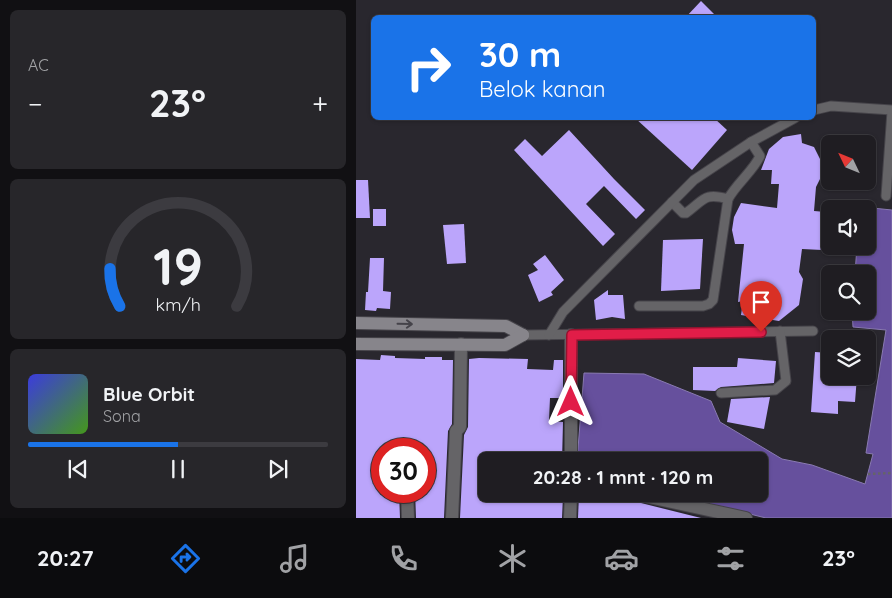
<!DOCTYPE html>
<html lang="id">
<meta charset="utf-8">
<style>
body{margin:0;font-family:Quicksand,sans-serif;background:#27262a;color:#f1f3f6;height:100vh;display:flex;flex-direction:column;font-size:19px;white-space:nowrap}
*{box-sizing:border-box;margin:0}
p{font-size:16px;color:#a1a2a5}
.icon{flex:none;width:28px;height:28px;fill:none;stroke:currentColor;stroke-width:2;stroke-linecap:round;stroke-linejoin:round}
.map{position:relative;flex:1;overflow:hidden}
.drawer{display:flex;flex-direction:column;gap:10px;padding:10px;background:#111013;width:356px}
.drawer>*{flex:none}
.hud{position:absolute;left:15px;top:15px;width:445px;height:105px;border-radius:8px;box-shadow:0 1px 4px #0004,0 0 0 1px #3c3b40;background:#1a73e8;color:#fff;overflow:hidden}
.needle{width:32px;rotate:313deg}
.tools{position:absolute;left:465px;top:135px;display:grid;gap:10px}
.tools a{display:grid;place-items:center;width:55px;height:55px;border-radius:8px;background:#1f1d22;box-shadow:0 1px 4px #0004,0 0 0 1px #3c3b40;font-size:25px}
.speed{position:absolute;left:15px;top:438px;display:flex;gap:10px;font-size:25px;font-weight:700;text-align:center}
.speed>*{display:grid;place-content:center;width:65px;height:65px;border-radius:50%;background:#1f1d22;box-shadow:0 1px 4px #0004,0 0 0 1px #3c3b40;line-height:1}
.speed .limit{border:8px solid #d22;background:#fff;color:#111}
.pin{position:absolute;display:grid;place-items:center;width:42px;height:42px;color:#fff;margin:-51px -21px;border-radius:50% 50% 50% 0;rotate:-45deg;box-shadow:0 0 5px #0007}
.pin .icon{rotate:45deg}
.me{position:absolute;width:55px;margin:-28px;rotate:0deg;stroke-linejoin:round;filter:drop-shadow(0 0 4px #0008)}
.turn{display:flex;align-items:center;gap:18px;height:105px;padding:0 25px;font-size:22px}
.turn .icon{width:65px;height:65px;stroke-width:2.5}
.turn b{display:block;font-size:35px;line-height:42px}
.big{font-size:38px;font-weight:800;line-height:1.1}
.drawer .widget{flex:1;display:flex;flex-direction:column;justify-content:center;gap:8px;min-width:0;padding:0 18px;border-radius:8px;background:#27262a}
.drawer .dial{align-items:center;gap:0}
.dial svg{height:130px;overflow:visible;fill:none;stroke:#3c3b40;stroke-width:7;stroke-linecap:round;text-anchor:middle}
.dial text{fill:#f1f3f6;stroke:none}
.song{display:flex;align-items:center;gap:15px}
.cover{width:60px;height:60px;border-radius:8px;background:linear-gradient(135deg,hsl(240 70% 55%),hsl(100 70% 35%))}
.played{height:5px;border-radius:2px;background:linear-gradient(90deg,#1a73e8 50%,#3c3b40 50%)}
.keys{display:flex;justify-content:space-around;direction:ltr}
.heat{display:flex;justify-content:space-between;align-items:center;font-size:28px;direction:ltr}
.trip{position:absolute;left:122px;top:452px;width:290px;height:50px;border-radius:8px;background:#1f1d22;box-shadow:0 1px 4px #0004,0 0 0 1px #3c3b40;font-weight:800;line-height:50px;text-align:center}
.dock{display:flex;height:80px;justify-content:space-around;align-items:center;background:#0c0c0e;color:#a1a2a5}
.dock .icon{width:35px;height:35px}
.dock .on{color:#1a73e8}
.dock b{font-size:22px;color:#f1f3f6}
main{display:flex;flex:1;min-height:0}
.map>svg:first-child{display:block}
</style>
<main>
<section class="drawer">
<div class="widget"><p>AC</p>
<div class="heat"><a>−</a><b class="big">23°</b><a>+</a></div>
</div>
<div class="widget dial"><svg viewBox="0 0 100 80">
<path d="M14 69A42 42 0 1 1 86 69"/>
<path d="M14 69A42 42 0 0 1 8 46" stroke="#1a73e8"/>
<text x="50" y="56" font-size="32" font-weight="700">19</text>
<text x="50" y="72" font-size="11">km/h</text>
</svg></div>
<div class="widget">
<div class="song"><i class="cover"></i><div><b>Blue Orbit</b><p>Sona</p></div></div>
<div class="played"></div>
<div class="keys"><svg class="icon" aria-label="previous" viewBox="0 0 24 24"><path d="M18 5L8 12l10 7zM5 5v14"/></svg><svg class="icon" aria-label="pause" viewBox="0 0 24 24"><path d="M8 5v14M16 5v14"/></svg><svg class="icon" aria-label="next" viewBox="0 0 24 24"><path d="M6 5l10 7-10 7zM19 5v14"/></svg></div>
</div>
</section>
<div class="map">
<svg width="536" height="518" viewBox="0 0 536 518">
<rect width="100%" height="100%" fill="#29272e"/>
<!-- water -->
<polygon fill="#66509d" stroke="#897ab1" points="506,207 536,210 536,518 410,518 313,494 404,494 404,461 221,461 228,373 288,374 355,401 364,422 426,459 456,465 509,484 517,454 510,453 530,330 497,327 496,311 511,311 511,274 499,274 501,246 511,246 511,209 505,209"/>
<!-- building -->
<g fill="#bba5fb">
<polygon points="345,1 362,18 329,18"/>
<polygon points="279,118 358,118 371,130 336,170"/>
<polygon points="213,130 258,179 289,210 280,219 248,186 230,204 259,234 247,246 158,150 169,139 186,156"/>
<polygon points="445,134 446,143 458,147 469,169 460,187 458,211 470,212 474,223 472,239 466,250 446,249 443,272 447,279 443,305 423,321 385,315 387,301 382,302 388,244 379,244 376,230 378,217 385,203 421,208 423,184 415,184 416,170 405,170 413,149 427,137"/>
<polygon points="0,180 12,180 14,218 0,218"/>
<rect x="17" y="209" width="13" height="17"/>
<polygon points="108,224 110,263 91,264 87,225"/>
<polygon points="347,239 344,289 305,291 307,240"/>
<polygon points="189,255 208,280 195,292 197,295 183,302 172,275 182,270 177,264"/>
<polygon points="14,258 28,258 27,291 35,292 34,309 21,308 20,311 9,310 10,292 12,292"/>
<polygon points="252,290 252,295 267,295 269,319 256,317 240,320 238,300"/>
<polygon points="459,352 474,353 474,376 501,376 499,402 482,401 482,414 455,412"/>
<polygon points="25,355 39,356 39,358 69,359 69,357 86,357 86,360 97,360 96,424 92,431 88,518 60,518 59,491 69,491 69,449 58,449 57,443 50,439 43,443 42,449 26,449 26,491 43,491 44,518 0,518 0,359 24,360"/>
<polygon points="123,358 172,359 171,369 197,370 198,360 207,360 207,398 194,398 193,421 207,422 206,461 131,461 131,494 207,496 206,518 104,518 108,435 112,427 113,359"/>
<polygon points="382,358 420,361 418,383 365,387 359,391 337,390 337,367 381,367"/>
<polygon points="414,397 408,429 371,422 375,399"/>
<polygon points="223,494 249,494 345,518 222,518"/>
</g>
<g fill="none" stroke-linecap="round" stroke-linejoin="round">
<!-- lane casing -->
<g stroke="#46444a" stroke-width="11">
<g id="lane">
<polyline points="458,110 475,106 536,110"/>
<polyline points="530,196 536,111"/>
<path d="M 372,199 C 381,183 398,170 404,156 L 395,142"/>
<path d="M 283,306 L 347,306 L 353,304 L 357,300 L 372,199 C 348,192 348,200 330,213 L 327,213 L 316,202"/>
<polyline points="167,335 457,331"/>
<polyline points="193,335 207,312 338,180 395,142 439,118"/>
<polyline points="365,393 419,390 430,381 424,331"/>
</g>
</g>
<!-- street casing -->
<g stroke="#46444a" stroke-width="14">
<g id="street">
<polyline points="50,447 50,449"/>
<polyline points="215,461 215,335"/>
<polyline points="51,491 52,518"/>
<polyline points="279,494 390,518"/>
<polyline points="96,518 100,431 104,427 105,344"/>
<polyline points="214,518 215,494"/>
</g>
</g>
<!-- secondary casing -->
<g stroke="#46444a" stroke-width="14">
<g id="secondary">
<polyline points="0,323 150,326 167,335"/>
<polyline points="0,344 149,345 167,335"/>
</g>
</g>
<!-- path -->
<polyline stroke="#656369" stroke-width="2.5" stroke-dasharray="2.5 2.5" stroke-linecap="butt" points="512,474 536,473"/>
<!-- lane -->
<use href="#lane" stroke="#656467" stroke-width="9"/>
<!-- street -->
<use href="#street" stroke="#656467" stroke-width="12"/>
<!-- secondary -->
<use href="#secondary" stroke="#87858b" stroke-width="12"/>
</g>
<!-- one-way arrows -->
<defs><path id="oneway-shaft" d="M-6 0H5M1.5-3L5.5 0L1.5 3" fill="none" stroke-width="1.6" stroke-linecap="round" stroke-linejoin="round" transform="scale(1.25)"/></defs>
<use stroke="#45434a" href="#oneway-shaft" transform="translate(49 324) rotate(1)"/>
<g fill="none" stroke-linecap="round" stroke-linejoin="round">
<!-- route casing -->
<g stroke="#92132f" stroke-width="12">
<polyline id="route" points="215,402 216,335 405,332"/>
</g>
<!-- route -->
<use href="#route" stroke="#e11d48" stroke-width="9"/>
</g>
</svg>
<div class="tools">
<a><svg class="needle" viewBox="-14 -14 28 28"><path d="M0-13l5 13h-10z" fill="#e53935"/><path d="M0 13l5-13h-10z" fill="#a1a2a5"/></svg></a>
<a><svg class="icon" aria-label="sound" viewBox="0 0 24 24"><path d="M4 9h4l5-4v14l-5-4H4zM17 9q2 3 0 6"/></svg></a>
<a><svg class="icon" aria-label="search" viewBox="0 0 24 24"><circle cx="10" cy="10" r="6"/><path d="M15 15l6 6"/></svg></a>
<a><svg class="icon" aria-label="layers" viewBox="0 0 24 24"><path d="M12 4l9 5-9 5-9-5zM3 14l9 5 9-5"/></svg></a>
</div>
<div class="speed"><div class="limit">30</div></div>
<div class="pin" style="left:405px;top:332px;background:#d93025"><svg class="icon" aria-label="arrive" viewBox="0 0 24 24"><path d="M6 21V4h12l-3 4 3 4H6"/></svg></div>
<svg class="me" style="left:215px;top:402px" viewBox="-20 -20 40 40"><path d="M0-17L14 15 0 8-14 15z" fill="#e11d48" stroke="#fff" stroke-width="4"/></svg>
<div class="trip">20:28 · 1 mnt · 120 m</div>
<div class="hud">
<div class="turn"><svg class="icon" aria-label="right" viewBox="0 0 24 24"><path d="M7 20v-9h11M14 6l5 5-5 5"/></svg><div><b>30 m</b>Belok kanan</div></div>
</div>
</div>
</main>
<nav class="dock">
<b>20:27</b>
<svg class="icon on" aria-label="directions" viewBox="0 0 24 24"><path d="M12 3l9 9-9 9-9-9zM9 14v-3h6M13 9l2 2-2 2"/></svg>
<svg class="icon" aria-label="music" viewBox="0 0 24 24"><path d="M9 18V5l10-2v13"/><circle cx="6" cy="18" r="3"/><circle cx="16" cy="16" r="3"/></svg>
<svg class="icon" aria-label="phone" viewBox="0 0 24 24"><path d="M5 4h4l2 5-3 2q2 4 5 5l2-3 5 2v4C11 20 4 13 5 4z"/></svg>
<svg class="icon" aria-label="climate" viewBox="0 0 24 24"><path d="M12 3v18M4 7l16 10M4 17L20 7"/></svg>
<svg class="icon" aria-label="car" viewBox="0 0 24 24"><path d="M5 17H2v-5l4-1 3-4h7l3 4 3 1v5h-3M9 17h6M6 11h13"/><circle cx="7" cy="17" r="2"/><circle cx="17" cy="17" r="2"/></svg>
<svg class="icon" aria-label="filters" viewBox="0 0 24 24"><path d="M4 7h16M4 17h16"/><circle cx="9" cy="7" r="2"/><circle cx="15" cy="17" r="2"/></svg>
<b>23°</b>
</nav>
